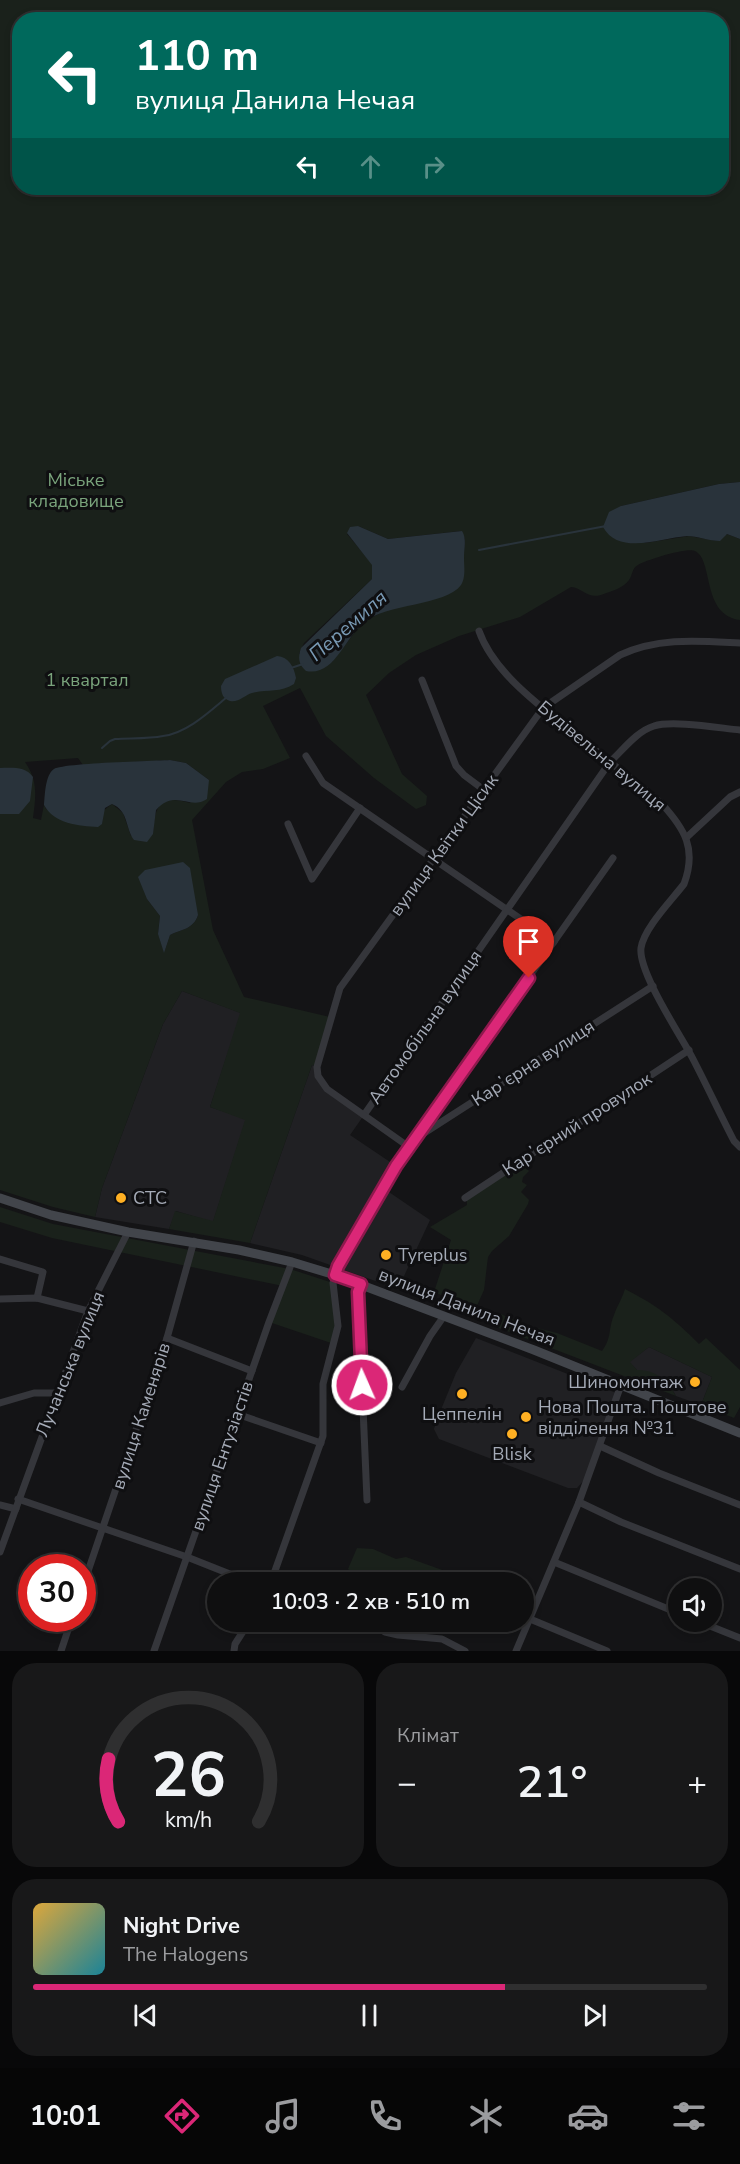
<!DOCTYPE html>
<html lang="uk">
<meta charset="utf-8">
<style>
body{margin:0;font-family:"Nunito Sans",sans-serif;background:#181819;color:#f1f3f6;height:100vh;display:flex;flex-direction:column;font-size:22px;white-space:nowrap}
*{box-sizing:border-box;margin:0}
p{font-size:20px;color:#9b9c9f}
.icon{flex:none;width:33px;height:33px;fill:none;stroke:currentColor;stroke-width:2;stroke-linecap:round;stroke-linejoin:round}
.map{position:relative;height:1651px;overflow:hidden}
.drawer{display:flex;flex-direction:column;gap:12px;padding:12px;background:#080809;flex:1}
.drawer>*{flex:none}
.top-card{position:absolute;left:12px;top:12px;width:717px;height:183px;border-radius:24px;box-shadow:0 3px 9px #0003,0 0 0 2px #2f2f30;background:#00695c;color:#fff;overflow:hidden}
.controls{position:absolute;left:668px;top:1578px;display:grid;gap:12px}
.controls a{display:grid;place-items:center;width:54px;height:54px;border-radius:50%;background:#0f0f10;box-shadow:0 3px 9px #0003,0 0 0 2px #2f2f30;font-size:30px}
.speed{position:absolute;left:18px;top:1554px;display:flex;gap:12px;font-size:30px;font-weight:700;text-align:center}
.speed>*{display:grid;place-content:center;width:78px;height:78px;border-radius:50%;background:#0f0f10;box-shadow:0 3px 9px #0003,0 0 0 2px #2f2f30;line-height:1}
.speed .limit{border:9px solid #d22;background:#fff;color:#111}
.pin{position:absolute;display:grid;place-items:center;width:51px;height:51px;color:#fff;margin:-62px -26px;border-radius:50% 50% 50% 0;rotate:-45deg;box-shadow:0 0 6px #0007}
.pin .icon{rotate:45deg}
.me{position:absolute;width:66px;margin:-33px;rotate:358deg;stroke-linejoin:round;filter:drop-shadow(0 0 4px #0008)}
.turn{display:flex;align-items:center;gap:21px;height:126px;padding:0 24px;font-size:27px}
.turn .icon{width:78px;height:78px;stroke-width:2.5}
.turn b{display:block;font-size:42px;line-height:51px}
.lanes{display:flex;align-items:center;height:57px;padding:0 24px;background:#0003;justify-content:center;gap:30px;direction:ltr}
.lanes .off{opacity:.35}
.big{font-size:45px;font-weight:600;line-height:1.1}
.drawer .tile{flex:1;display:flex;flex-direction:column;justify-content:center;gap:9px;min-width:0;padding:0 21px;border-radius:24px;background:#181819}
.drawer .dial{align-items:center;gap:0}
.dial svg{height:156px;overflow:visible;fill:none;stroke:#2f2f30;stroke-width:7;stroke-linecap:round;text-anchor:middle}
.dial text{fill:#f1f3f6;stroke:none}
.song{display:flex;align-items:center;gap:18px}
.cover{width:72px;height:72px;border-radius:9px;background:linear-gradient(135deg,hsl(40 70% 55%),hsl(190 70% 35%))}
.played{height:6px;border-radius:3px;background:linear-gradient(90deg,#db2777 70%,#2f2f30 70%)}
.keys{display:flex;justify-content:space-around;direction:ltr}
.heat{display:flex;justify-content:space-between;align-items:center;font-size:33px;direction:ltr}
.drawer .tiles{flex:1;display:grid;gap:12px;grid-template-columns:1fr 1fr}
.tile:last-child{grid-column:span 2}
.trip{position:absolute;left:207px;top:1572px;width:327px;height:60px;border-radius:30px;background:#0f0f10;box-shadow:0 3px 9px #0003,0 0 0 2px #2f2f30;font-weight:600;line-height:60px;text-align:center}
.tabs{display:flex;height:96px;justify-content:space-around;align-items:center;background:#060606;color:#9b9c9f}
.tabs .icon{width:42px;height:42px}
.tabs .current{color:#db2777}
.tabs b{font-size:27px;color:#f1f3f6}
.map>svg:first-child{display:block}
</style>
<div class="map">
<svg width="740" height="1651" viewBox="0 0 740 1651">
<rect width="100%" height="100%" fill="#141416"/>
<!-- built -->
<g fill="#202023">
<polygon points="182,991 241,1013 210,1107 246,1119 213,1222 176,1211 169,1229 95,1217 102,1188 163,1024"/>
<polygon points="312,1065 317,1067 321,1081 364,1115 350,1135 396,1166 383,1188 430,1220 398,1289 302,1255 250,1243"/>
<polygon points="476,1338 616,1393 586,1478 577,1488 568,1488 439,1439 434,1429 438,1417 456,1373"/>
<polygon points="649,1347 712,1377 701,1405 676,1396 667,1381 637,1370 629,1362"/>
</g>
<!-- green -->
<g fill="#1a211b" fill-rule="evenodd">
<path d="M 0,0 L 740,0 L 740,482 L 719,484 L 621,506 L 645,543 L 689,536 L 717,541 L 727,534 L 740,539 L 740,620 C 701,615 714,560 695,551 C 687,547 646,560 638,565 C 631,569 633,575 629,580 C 624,588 609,592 601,595 C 587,599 583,588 571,587 L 520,617 L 459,636 L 416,655 L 389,673 L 366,695 L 402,774 L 427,796 L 426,805 L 416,809 L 374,778 L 326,736 L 300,688 L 263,706 L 290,758 L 263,769 L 242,772 L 226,782 L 192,820 L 213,930 L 244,997 L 330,1017 L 317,1067 L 312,1065 L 250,1243 L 169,1229 L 175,1211 L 213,1221 L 245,1120 L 210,1107 L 240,1013 L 182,991 L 163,1024 L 102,1188 L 95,1217 L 53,1207 L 0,1190 ZM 20,20 L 722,20 L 722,188 L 20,188 ZM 358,526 L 388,539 L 461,531 L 465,539 L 464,553 L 382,612 L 362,623 L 332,662 L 299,654 L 304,643 L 372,579 L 373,565 L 347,534 ZM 78,758 L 83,765 L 170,760 L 186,763 L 209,780 L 190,803 C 159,794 155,806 153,834 L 131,836 L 123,813 L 112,804 L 103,811 L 102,824 L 46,809 L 44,805 L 41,820 L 33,818 C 36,795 38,781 25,762 ZM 147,899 L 198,915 C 193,930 181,929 170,935 L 164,952 L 158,933 L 160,916 Z"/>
<polygon points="522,1163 529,1171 523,1177 522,1182 527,1185 521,1192 529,1200 528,1204 509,1236 492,1251 488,1257 484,1290 475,1310 434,1292 451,1240 430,1227 467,1205 467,1200"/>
<polygon points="0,1207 53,1224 290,1269 333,1283 338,1320 334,1344 269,1322 283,1286 52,1238 0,1222"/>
<path d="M 625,1289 C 658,1306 673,1318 699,1344 L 706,1338 L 740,1370 L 740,1407 L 734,1418 L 701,1405 L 712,1377 L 649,1347 L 630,1362 L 637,1370 C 656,1370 667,1380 676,1396 L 496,1327 L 501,1314 L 525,1325 L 557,1333 L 602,1351 C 612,1338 608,1329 614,1315 C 617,1306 622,1299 625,1289 Z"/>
<polygon points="357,1548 373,1549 396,1559 406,1557 445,1571 451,1582 363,1582 348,1569"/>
</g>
<!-- water -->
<g fill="#29333b">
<path d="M 740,482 L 740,539 L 727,534 L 720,541 C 709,541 697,536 687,536 C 661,538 619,556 603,527 L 609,512 L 621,506 L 719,484 Z"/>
<path d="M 358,526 L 388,539 L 462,531 C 467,539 464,548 464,558 C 464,567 466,577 461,585 C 446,606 386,603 363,623 C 345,638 334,677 306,671 C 298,664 298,657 301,648 L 372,579 L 372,565 L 347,533 L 350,527 Z"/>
<path d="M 277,656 C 289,657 294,667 296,678 L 294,684 C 280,693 267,689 252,693 C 245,695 238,703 230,701 C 223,699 221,693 221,686 L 225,679 Z"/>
<path d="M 170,760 L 186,763 L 209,780 L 207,799 C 189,811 176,788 156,810 L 153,834 L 147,842 L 134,840 C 125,828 129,811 112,804 L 105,808 L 102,824 L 98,827 C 79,826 54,824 44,805 C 45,795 45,775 54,769 C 63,763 152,761 170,760 Z"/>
<path d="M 0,768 C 12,768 25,766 33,777 L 30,801 L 19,814 L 0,814 Z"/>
<path d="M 183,862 L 190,868 L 198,915 C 193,930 181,929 170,935 L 164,953 L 158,934 L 160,916 L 147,899 L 138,877 L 145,870 Z"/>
</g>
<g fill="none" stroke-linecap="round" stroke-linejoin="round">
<!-- stream -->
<g stroke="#29333b" stroke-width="2">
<polyline points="479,550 606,526"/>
<polyline points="291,668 303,664"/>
<path d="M 102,748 L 110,741 L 115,739 C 131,738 148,739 163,736 C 187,733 209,712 227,697"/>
</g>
<!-- minor -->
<g stroke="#35363b" stroke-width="7">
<path d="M 479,631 C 494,674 544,709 579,737 C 606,759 634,781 661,803 C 685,829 697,849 684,884 C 671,901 644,928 641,948 C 638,972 681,1036 693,1059 C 707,1086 720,1114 734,1141 L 740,1147"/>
<polyline points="422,680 456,766 464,775 484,790"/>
<polyline points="306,756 323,783 554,942"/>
<polyline points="288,824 312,879 360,808"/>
<polyline points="687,837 730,797 740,792"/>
<path d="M 364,1115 L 610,762 C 623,750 637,731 654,726 C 672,720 719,728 740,730"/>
<polyline points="418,1137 653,986"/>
<path d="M 409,1147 L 327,1089 L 318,1076 L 317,1067 L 340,988 L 543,708 L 620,655 C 659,637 699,641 740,643"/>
<polyline points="465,1198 689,1050"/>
<polyline points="0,1259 43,1272 37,1298"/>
<polyline points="361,1284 358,1292 367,1500"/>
<polyline points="0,1299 37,1298 88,1311"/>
<polyline points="167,1338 252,1371"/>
<polyline points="402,1387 430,1336 444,1316"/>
<polyline points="0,1403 34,1393 57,1393"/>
<polyline points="237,1414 321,1443"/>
<polyline points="600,1446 659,1473 740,1505"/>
<polyline points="18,1499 187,1557 250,1582"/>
<polyline points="579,1502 621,1522 740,1569"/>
<polyline points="0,1505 16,1509"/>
<polyline points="0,1552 88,1311 128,1232"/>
<polyline points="554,1562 678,1613"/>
<polyline points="271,1582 323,1436 323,1384 338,1326 333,1283 335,1275 383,1188 409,1147 613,858"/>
<polyline points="82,1589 167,1338 194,1241"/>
<polyline points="530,1619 607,1651"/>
<polyline points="369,1622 385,1632 398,1635 442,1639 465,1651"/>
<polyline points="700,1622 740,1638"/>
<polyline points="61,1651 72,1618"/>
<polyline points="154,1651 269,1322 292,1262"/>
<polyline points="234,1651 235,1644 249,1622"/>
<polyline points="516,1651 579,1502 621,1385"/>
</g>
<!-- secondary -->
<polyline stroke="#42454b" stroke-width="9" points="0,1198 51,1215 128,1232 239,1250 292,1262 335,1275 534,1350 740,1433"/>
</g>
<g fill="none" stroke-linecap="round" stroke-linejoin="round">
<!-- route casing -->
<g stroke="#8e194d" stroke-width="15">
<polyline id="route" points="362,1385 358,1292 361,1284 335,1275 338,1266 396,1166 529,978"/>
</g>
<!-- route -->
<use href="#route" stroke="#db2777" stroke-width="10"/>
</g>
<!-- markers -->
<g fill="#ffb023" stroke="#0f0f11" stroke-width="2">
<circle cx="121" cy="1198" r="6"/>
<circle cx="386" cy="1255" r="6"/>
<circle cx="695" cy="1382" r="6"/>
<circle cx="462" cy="1394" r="6"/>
<circle cx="526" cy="1417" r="6"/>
<circle cx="512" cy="1434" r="6"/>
</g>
<g text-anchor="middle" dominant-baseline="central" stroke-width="6" stroke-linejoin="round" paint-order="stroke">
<!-- park labels -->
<g font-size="18" fill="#7aa47c" stroke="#0f0f11">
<text x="76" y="480">Міське<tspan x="76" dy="21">кладовище</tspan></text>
<text x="87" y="680">1 квартал</text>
</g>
<!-- street labels -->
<g font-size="18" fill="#a5abb7" stroke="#0f0f11">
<text transform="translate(602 756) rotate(40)">Будівельна вулиця</text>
<text transform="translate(444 845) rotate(-54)">вулиця Квітки Цісик</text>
<text transform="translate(425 1027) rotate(-55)">Автомобільна вулиця</text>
<text transform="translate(533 1063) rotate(-33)">Карʼєрна вулиця</text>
<text transform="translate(577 1124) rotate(-33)">Карʼєрний провулок</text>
<text transform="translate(467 1307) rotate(21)">вулиця Данила Нечая</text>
<text transform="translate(70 1364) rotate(-68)">Лучанська вулиця</text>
<text transform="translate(141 1416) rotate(-72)">вулиця Каменярів</text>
<text transform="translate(222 1456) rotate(-71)">вулиця Ентузіастів</text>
</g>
<!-- poi labels -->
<g font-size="18" fill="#a5abb7" stroke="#0f0f11" text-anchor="start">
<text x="133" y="1198">СТС</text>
<text x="398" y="1255">Tyreplus</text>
<text x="683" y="1382" text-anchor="end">Шиномонтаж</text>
<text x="538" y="1407">Нова Пошта. Поштове<tspan x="538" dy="21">відділення №31</tspan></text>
<text x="462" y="1414" text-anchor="middle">Цеппелін</text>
<text x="512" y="1454" text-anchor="middle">Blisk</text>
</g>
<!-- water labels -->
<g font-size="20" font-style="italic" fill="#799ab5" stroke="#0f0f11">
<text transform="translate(348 626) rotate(-41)">Перемиля</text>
</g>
</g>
</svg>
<div class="controls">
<a><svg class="icon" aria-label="sound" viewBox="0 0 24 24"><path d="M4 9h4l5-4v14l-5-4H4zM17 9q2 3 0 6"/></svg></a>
</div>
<div class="speed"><div class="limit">30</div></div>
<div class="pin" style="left:529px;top:978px;background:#d93025"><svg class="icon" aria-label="arrive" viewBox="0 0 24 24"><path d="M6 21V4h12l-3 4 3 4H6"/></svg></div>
<svg class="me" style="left:362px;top:1385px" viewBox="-20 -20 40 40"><circle r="17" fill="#db2777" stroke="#fff" stroke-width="3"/><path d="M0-11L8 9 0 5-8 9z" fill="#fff"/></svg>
<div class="trip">10:03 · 2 хв · 510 m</div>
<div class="top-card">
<div class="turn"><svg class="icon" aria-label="left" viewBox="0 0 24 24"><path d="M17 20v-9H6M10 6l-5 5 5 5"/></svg><div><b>110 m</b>вулиця Данила Нечая</div></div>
<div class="lanes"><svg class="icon" aria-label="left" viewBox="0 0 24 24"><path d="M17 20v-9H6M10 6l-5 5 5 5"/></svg><svg class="icon off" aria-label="ahead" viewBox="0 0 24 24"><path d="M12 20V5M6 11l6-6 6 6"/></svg><svg class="icon off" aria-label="right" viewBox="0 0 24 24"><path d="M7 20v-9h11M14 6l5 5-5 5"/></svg></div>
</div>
</div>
<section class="drawer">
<div class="tiles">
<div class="tile dial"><svg viewBox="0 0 100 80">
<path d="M14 69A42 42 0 1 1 86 69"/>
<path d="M14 69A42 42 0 0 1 9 37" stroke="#db2777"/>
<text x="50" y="56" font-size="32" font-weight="700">26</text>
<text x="50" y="72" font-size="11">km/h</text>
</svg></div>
<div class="tile"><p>Клімат</p>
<div class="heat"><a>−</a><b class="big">21°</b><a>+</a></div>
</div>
<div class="tile">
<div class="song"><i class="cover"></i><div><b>Night Drive</b><p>The Halogens</p></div></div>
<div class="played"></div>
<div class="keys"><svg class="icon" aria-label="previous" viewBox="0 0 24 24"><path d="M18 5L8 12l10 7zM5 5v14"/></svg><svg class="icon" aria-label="pause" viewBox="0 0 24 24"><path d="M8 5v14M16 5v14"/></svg><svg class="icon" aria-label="next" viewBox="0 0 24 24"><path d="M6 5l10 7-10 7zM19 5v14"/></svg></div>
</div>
</div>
</section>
<nav class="tabs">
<b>10:01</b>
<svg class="icon current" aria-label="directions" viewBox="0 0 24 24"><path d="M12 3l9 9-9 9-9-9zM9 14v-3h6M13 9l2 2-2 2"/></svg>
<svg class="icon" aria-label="music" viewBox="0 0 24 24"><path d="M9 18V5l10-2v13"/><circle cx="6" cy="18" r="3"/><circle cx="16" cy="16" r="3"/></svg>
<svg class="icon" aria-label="phone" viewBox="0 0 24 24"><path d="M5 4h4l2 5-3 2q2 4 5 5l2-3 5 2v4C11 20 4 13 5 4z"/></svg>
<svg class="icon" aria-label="climate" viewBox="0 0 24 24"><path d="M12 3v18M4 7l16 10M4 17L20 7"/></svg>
<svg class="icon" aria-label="car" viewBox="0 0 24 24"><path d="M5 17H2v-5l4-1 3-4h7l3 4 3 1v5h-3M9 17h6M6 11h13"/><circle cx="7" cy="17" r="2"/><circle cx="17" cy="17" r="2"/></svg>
<svg class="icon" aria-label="filters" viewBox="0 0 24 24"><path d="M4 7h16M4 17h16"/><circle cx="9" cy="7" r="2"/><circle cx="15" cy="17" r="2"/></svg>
</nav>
